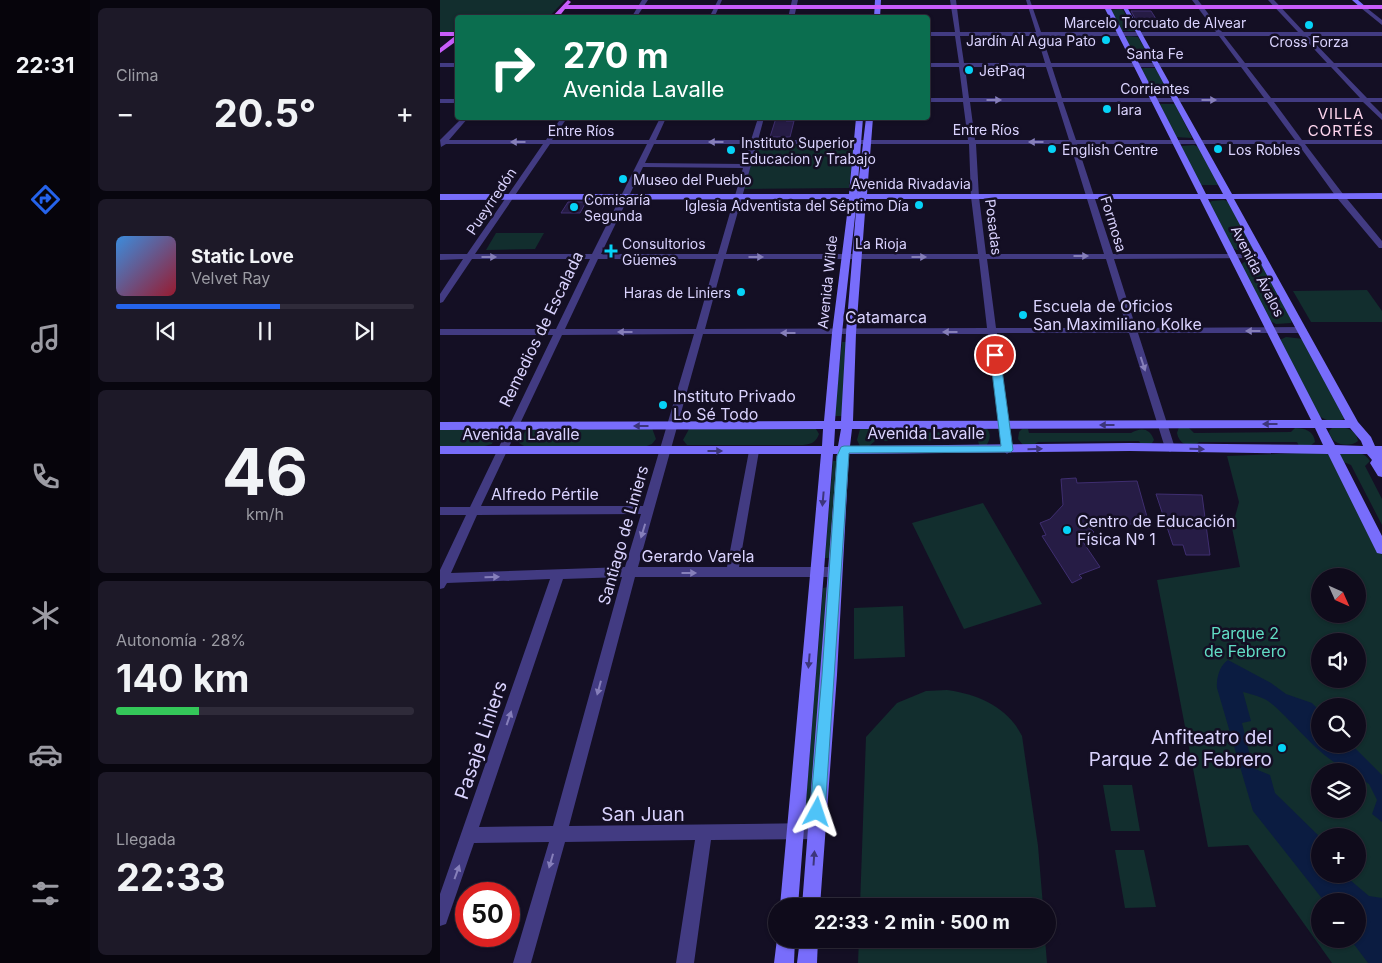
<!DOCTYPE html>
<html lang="es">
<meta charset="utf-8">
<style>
body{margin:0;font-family:Inter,sans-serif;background:#1d1928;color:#f1f3f6;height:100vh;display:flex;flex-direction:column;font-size:19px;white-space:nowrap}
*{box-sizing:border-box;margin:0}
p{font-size:16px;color:#9b9ba3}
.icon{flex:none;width:28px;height:28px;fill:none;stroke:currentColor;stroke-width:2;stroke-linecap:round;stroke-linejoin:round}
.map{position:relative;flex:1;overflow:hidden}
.panel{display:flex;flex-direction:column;gap:8px;padding:8px;background:#08060f;width:350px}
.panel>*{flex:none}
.hud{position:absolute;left:15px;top:15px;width:475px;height:105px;border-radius:5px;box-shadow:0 1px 4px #0004,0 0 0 1px #2f2b3a;background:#0b6e4f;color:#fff;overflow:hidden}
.needle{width:32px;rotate:135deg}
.controls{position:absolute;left:871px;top:568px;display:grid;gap:10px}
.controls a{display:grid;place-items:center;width:55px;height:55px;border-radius:50%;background:#0f0b1b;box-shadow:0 1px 4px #0004,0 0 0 1px #2f2b3a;font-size:25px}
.speed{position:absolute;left:15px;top:882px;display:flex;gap:10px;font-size:25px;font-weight:700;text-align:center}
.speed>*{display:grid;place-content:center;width:65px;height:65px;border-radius:50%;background:#0f0b1b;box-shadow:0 1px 4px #0004,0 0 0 1px #2f2b3a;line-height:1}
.speed .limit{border:8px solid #d22;background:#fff;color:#111}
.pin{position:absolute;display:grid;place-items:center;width:42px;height:42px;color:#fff;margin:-21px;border:2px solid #fff;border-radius:50%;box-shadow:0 1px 5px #0007}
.me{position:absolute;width:55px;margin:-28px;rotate:5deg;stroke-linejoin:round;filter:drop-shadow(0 0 4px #0008)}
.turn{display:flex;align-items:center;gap:18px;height:105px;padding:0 25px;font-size:22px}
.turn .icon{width:65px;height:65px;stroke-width:2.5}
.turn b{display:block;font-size:35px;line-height:42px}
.big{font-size:38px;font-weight:700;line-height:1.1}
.panel .card{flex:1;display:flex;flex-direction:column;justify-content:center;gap:8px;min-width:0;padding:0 18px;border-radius:8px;background:#1d1928}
.panel .dial{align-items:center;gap:0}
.dial b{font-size:65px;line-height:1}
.song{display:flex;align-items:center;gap:15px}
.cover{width:60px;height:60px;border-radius:8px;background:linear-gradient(135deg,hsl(210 70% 55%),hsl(350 70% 35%))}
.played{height:5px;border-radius:2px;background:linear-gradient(90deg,#2563eb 55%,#2f2b3a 55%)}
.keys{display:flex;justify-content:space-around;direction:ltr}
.heat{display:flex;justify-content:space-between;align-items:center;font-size:28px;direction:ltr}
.charge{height:8px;border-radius:4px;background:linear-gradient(90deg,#34c759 28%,#2f2b3a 0)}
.trip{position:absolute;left:328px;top:898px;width:288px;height:50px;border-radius:25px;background:#0f0b1b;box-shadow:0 1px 4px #0004,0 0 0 1px #2f2b3a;font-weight:700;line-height:50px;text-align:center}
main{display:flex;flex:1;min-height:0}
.tabs{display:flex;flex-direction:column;width:90px;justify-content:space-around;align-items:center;background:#06040b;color:#9b9ba3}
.tabs .icon{width:35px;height:35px}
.tabs .on{color:#2563eb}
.tabs b{font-size:22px;color:#f1f3f6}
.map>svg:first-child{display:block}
</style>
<main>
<nav class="tabs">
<b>22:31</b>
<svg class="icon on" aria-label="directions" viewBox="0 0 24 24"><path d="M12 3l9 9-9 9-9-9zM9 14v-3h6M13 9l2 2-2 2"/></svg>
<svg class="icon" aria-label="music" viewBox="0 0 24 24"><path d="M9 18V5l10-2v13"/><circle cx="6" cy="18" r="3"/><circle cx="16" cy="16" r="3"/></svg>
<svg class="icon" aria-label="phone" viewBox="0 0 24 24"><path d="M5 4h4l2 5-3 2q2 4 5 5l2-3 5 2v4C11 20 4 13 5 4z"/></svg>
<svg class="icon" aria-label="climate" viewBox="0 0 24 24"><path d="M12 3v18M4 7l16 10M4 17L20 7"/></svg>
<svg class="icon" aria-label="car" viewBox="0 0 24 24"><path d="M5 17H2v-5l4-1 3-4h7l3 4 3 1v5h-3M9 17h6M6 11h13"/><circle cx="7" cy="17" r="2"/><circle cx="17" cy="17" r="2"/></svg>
<svg class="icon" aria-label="filters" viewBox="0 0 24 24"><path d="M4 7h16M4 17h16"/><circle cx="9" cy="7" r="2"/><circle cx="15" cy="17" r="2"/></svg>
</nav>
<section class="panel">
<div class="card"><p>Clima</p>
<div class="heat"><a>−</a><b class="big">20.5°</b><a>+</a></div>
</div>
<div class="card">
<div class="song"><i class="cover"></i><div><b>Static Love</b><p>Velvet Ray</p></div></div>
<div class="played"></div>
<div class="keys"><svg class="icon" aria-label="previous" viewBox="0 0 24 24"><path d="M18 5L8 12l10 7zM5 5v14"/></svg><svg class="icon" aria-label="pause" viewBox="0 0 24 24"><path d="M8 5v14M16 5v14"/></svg><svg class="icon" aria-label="next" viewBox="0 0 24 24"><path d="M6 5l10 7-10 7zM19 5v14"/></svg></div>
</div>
<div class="card dial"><b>46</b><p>km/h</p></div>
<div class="card"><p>Autonomía · 28%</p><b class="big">140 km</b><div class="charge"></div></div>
<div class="card"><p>Llegada</p><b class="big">22:33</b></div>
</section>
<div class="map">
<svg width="942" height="963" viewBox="0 0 942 963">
<rect width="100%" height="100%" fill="#140f24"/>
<!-- green -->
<g fill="#122e2e" fill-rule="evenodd">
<polygon points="0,0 125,0 109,17 18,18 17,32 0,32"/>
<polygon points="681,9 683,10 695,31 681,31 671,10"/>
<polygon points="688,36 698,37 712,61 696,61 685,37"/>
<polygon points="704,68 716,68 731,96 715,96 700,69"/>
<polygon points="720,104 735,104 752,138 735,137"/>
<polygon points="320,143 414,145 409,188 304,189 317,145"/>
<polygon points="754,145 758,147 780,185 761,185 741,148 742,146"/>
<path d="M 784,200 L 789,202 L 814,249 C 808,252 799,252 793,248 L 769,203 L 772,201 Z"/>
<polygon points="56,233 104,233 95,249 46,250"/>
<polygon points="804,262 818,262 823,264 852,320 851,323 836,324 830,321 801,265"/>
<polygon points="927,290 942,311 942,322 871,322 853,291"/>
<path d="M 846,337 L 864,339 L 905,418 C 897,424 886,421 879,416 L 840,340 Z"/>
<polygon points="402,342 407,342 402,416 394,416"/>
<path d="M 538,426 L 546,427 C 551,434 551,438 546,446 L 539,445 L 538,440 L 435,441 L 429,446 L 420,446 L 417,440 L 420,429 L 430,428 L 434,433 L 536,432 Z"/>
<path d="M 739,427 L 748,427 L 754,433 L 851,432 L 855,428 C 865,428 874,431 875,442 L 870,446 L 859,446 L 857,442 L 759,442 L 754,446 C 745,445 739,443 737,433 Z"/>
<path d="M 893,427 C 904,426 916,429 918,441 C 908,449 890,444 889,431 Z"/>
<polygon points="91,428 212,428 216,439 212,444 204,447 84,446 79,443 86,430"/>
<path d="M 249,429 L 376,429 L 379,434 C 376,442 372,444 363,445 L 247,445 L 243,440 Z"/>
<path d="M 582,429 L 588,429 L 589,433 L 691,433 C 701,427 710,428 714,440 L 710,446 L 702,446 L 699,441 L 598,442 L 592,446 L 584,446 L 578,439 L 579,432 Z"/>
<polygon points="0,430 55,430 56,434 52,444 41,447 0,447"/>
<path d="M 902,451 C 913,451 924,451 930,461 L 925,466 L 942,499 L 942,525 L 911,465 L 901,461 L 898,455 Z"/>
<path d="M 886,452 L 893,456 L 942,555 L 942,963 L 892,963 L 808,845 L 768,847 L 717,580 L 800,567 L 792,528 L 799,502 L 787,456 ZM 880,576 L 918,576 L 918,614 L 880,614 ZM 880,641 L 918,641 L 918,679 L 880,679 ZM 880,706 L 918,706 L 918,744 L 880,744 ZM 880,771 L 918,771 L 918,809 L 880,809 ZM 880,836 L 918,836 L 918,874 L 880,874 ZM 880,901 L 918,901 L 918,939 L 880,939 Z"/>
<polygon points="393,461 397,461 390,558 385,558"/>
<polygon points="543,503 602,604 524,629 472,523"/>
<polygon points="388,587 371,813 365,813 383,588"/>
<polygon points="463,606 465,657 414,659 414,608"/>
<path d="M 507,690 C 537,694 568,707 582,736 L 598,846 L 603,906 L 420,906 L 426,737 L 457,703 L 486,691 Z"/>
<polygon points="663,785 692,785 700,831 671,831"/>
<polygon points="675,850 704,850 716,907 685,908"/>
<polygon points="419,939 605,939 607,963 418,963"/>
</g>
<!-- water -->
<path fill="#0b1c41" d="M 788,660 L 831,683 L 846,694 L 872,703 L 880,711 L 880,744 L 909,744 L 914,747 L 942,775 L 942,822 L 932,814 L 937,800 L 929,784 L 918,777 L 918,771 C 888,771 852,718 828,701 C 822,697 811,694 803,692 L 811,721 L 802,723 L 813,768 L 830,775 L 835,793 L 880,837 L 880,874 L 903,874 L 929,896 L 942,898 L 942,963 L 928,963 L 910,939 L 918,939 L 918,901 L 884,901 L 813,811 L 777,688 C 776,678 780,665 788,660 Z"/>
<!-- building -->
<g fill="#261c45" stroke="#3f2e70">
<polygon points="691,11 711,11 718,22 703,22 702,20 696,20"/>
<polygon points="336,118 347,118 346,121 354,121 350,137 330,137"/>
<polygon points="128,202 146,202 140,213 121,213"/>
<polygon points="636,478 637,483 697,481 709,524 645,524 654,532 639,536 660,567 639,575 642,578 632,583 602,536 606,535 600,523 610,519 623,505 621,479"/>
<polygon points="716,494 762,495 770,555 746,555 743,545 733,545"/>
</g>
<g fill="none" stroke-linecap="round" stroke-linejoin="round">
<!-- street -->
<g fill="#423b82" fill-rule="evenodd">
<polygon points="202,0 208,0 196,18 191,18"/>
<polygon points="278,0 282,0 274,18 269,18"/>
<polygon points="352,0 358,0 354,18 348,18"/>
<path d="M 510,0 L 516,0 L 520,32 L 596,32 L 586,0 L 590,0 L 601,32 L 776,32 L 752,0 L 758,0 L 782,32 L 858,32 L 828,0 L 834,0 L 864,32 L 942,32 L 942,36 L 868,36 L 894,63 L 942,63 L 942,67 L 897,67 L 927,98 L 942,98 L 942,102 L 930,102 L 942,114 L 942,120 L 923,102 L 834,102 L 862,140 L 942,140 L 942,144 L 865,144 L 903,194 L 942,241 L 942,248 L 939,248 L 897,198 L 858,144 L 637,144 L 673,254 L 822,254 L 826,256 L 822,258 L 674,259 L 696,328 L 862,327 L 867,330 L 862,333 L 698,333 L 735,448 L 730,452 L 725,448 L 689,333 L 557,333 L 572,450 L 567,454 L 562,450 L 548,334 L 263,334 L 198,567 L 287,567 L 309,451 L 314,447 L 319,451 L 299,567 L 395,567 L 399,569 L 401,572 L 399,575 L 395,577 L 195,577 L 129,826 L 376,823 L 382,825 L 384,831 L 382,837 L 376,839 L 271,840 L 254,963 L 236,963 L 255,840 L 125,842 L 91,963 L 73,963 L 109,842 L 34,843 L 8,918 L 6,924 L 0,926 L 0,894 L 110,579 L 7,583 L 4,588 L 0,589 L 0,570 L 26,515 L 0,515 L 0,507 L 30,507 L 113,335 L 0,335 L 0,329 L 116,329 L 150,259 L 32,259 L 3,302 L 0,303 L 0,294 L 23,259 L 0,260 L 0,254 L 27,254 L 103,144 L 6,144 L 1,147 L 0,140 L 22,118 L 28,118 L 9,140 L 106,140 L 121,118 L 127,118 L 112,140 L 209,140 L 220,118 L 226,118 L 216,140 L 311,140 L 318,118 L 324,118 L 318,140 L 528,140 L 523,102 L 488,102 L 488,98 L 523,98 L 519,67 L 488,67 L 488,63 L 519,63 L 515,36 L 488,36 L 488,32 L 515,32 ZM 520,36 L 597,36 L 605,63 L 524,63 ZM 602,36 L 779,36 L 799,63 L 611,63 ZM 784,36 L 862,36 L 887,63 L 805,63 ZM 525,67 L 606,67 L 616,98 L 529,98 ZM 612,67 L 801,67 L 824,98 L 622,98 ZM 807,67 L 891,67 L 920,98 L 831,98 ZM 530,102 L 617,102 L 629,140 L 535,140 ZM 623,102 L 827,102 L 855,140 L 636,140 ZM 110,144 L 207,144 L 152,254 L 35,254 ZM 214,144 L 310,144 L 304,164 L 205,163 ZM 317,144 L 529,144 L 531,197 L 538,254 L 286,254 ZM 536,144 L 630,144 L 664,254 L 546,254 L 539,197 ZM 203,167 L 303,168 L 278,254 L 161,254 ZM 158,259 L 276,259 L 256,329 L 125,329 ZM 284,259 L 539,259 L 547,328 L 265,329 ZM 547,259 L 666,259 L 687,328 L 556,328 ZM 254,334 L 203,506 L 41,506 L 122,335 ZM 201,514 L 185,567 L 11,573 L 37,515 ZM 182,577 L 113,826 L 39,827 L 123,579 Z"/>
<polygon points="923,5 942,20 942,25 921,8"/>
<rect x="0" y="63" width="18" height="4"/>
<rect x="0" y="99" width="18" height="4"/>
</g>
<!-- secondary -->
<g fill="#786dfb" fill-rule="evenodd">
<polygon points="435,0 441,0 440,18 434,18"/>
<polygon points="912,0 918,0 926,7 921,8"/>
<path d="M 667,5 L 670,7 L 766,194 L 783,194 L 682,6 L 687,7 L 792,194 L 942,193 L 942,199 L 794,199 L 918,422 L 931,437 L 935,446 L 942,446 L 942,477 L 938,476 L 930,463 L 932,460 L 927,454 L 900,454 L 942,536 L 942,554 L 937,553 L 888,454 L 690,451 L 409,454 L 397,675 L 380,906 L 362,906 L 397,454 L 393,454 L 358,906 L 340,906 L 381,454 L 0,454 L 0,446 L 382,446 L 383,429 L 0,430 L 0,422 L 384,421 L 392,333 L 409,199 L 0,200 L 0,194 L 409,194 L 416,118 L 423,118 L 417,194 L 426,118 L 433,118 L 427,194 L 758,194 L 664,7 ZM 417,199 L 406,333 L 401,421 L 395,421 L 402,333 ZM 426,199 L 760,199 L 871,420 L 413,421 L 416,333 ZM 768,199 L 786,199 L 905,420 L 882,420 ZM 875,428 L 883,445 L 690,443 L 410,446 L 412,429 ZM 886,428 L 910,428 L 921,441 L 923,446 L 895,445 ZM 395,429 L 401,429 L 398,446 L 394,446 Z"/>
<polygon points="337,939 355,939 354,963 334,963"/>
<polygon points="360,939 378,939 377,963 357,963"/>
</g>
<!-- primary -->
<g fill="#c85dfb" fill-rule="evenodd">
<polygon points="128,0 131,2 128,5 942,5 942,9 125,9 118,18 111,18"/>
<polygon points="0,32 18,32 18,40 0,53 0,48 15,36 0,36"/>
</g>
</g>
<!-- one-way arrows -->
<defs><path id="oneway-solid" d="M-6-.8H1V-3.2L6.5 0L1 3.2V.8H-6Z" transform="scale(1.25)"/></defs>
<g fill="#867fba">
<use href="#oneway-solid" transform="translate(554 100)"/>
<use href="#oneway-solid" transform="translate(769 100)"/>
<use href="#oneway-solid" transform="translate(78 142) rotate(-180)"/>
<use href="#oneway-solid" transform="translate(276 142) rotate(180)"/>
<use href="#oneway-solid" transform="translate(596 142) rotate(180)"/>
<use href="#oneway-solid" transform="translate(641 256)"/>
<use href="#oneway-solid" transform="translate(49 257)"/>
<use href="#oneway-solid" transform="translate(316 257)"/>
<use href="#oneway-solid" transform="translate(479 257)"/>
<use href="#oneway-solid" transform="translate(813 331) rotate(180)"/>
<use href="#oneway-solid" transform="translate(185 332) rotate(-180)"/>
<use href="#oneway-solid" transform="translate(510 332) rotate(180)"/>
<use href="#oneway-solid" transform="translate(348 333) rotate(-180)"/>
<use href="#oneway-solid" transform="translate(703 364) rotate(72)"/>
<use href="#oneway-solid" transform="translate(203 531) rotate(107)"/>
<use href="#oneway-solid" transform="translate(249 573)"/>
<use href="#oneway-solid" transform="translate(52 577) rotate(-2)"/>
<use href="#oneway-solid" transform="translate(159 688) rotate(105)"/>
<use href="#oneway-solid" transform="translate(69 718) rotate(-71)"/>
<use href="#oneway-solid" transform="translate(111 861) rotate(106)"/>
<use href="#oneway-solid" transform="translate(17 872) rotate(-70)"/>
</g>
<g fill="#3c357a">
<use href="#oneway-solid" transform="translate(830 424) rotate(180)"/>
<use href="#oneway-solid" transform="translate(667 425) rotate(180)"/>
<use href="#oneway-solid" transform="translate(201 426) rotate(180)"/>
<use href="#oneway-solid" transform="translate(595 449) rotate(-1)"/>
<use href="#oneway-solid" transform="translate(757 449) rotate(1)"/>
<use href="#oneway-solid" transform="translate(275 451)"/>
<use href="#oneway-solid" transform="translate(383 499) rotate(95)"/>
<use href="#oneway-solid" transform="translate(369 661) rotate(95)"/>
<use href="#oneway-solid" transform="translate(374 858) rotate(-86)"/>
</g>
<!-- route -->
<polygon fill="#4fc3f7" stroke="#337fa1" points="555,352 560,355 573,450 571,452 409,453 385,812 383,817 377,820 372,817 370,812 382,675 397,456 401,447 404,446 561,446 550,355"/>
<!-- markers -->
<g fill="#06d3f7" stroke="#140f24" stroke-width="2">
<circle cx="869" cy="25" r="5"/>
<circle cx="666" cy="40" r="5"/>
<circle cx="529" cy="70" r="5"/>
<circle cx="667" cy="109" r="5"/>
<circle cx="612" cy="149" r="5"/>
<circle cx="778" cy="149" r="5"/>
<circle cx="291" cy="150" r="5"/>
<circle cx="183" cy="179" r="5"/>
<circle cx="479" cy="205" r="5"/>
<circle cx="134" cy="207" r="5"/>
<path d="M168.5 243.5h5v5h5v5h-5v5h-5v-5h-5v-5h5z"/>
<circle cx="301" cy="292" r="5"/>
<circle cx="583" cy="315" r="5"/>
<circle cx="223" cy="405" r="5"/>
<circle cx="627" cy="530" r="5"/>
<circle cx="842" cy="748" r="5"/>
</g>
<g text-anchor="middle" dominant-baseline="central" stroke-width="5" stroke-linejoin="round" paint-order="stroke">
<!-- far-street labels -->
<g font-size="14" fill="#dad3fe" stroke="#140f24">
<text x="715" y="22">Marcelo Torcuato de Alvear</text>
<text x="715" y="53">Santa Fe</text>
<text x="715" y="88">Corrientes</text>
<text x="546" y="129">Entre Ríos</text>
<text x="141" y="130">Entre Ríos</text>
<text x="471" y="183">Avenida Rivadavia</text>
<text transform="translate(51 201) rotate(-56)">Pueyrredón</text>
<text transform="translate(674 224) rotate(73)">Formosa</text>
<text transform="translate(554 227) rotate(83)">Posadas</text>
<text x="441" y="243">La Rioja</text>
<text transform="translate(818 271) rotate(63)">Avenida Ávalos</text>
<text transform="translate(387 282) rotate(-84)">Avenida Wilde</text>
</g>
<!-- far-poi labels -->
<g font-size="14" fill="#dad3fe" stroke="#140f24" text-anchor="start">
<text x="656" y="40" text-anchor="end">Jardín Al Agua Pato</text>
<text x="869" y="41" text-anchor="middle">Cross Forza</text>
<text x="539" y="70">JetPaq</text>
<text x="677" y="109">Iara</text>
<text x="301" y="142">Instituto Superior<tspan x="301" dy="16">Educacion y Trabajo</tspan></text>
<text x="622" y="149">English Centre</text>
<text x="788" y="149">Los Robles</text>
<text x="193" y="179">Museo del Pueblo</text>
<text x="144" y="199">Comisaría<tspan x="144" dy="16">Segunda</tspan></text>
<text x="469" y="205" text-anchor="end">Iglesia Adventista del Séptimo Día</text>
<text x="182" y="243">Consultorios<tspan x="182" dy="16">Güemes</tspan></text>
<text x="291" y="292" text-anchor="end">Haras de Liniers</text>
</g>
<!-- far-neighbourhood labels -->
<g font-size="15" letter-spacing="1" fill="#fed5ed" stroke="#140f24">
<text x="901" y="113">VILLA<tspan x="901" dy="17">CORTÉS</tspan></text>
</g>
<!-- poi labels -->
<g font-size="16" fill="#dad3fe" stroke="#140f24" text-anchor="start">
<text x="593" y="306">Escuela de Oficios<tspan x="593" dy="18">San Maximiliano Kolke</tspan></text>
<text x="233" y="396">Instituto Privado<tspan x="233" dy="18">Lo Sé Todo</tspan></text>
<text x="637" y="521">Centro de Educación<tspan x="637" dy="18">Física Nº 1</tspan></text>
</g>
<!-- street labels -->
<g font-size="16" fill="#dad3fe" stroke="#140f24">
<text x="446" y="317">Catamarca</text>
<text transform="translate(101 329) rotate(-64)">Remedios de Escalada</text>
<text x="486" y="433">Avenida Lavalle</text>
<text x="81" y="434">Avenida Lavalle</text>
<text x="105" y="494">Alfredo Pértile</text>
<text transform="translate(183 535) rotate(-74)">Santiago de Liniers</text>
<text x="258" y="556">Gerardo Varela</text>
</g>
<!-- park labels -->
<g font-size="16" fill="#61dcc4" stroke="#140f24">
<text x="805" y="633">Parque 2<tspan x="805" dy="18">de Febrero</tspan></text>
</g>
<!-- near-poi labels -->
<g font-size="19" fill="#dad3fe" stroke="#140f24" text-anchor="end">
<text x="832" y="737">Anfiteatro del<tspan x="832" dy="22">Parque 2 de Febrero</tspan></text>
</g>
<!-- near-street labels -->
<g font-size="19" fill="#dad3fe" stroke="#140f24">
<text transform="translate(41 740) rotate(-71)">Pasaje Liniers</text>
<text x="203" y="814">San Juan</text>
</g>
</g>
</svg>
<div class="controls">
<a><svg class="needle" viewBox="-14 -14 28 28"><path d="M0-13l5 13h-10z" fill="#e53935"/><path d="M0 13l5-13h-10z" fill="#9b9ba3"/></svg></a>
<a><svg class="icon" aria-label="sound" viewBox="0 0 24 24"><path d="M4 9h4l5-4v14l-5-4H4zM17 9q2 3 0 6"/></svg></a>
<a><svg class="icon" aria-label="search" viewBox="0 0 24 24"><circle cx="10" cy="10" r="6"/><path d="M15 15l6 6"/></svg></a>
<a><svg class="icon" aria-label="layers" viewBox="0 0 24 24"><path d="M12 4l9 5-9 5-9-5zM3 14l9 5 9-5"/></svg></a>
<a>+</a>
<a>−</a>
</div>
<div class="speed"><div class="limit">50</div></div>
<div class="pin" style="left:555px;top:355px;background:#d93025"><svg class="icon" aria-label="arrive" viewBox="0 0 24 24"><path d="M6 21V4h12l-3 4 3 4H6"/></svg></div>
<svg class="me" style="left:377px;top:812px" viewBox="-20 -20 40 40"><path d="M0-17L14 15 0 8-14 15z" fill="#4fc3f7" stroke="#fff" stroke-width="4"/></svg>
<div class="trip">22:33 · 2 min · 500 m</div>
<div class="hud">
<div class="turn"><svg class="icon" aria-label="right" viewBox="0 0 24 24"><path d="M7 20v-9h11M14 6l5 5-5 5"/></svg><div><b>270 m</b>Avenida Lavalle</div></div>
</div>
</div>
</main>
